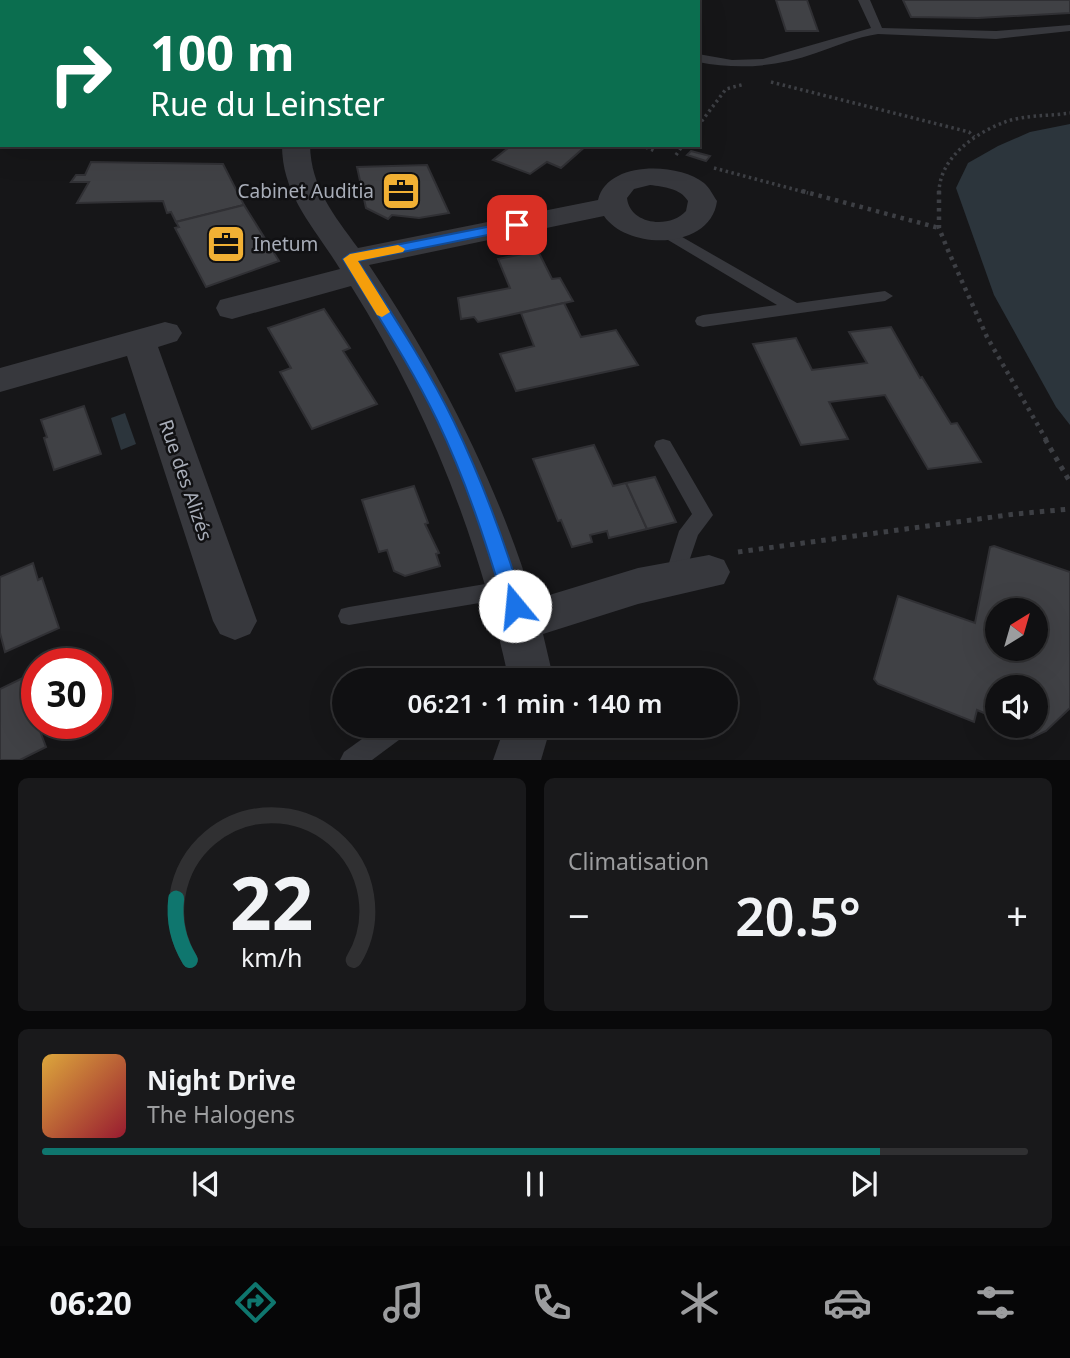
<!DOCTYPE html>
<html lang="fr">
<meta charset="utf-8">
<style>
body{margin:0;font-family:"Noto Sans",sans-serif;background:#19191b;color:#f1f3f6;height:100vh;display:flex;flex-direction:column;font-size:26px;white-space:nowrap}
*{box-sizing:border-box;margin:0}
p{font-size:23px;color:#9c9d9f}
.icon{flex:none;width:38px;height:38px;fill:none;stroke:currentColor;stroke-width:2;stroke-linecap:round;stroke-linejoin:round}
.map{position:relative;height:760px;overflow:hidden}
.sheet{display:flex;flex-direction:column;gap:18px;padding:18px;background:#09090a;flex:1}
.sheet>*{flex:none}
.guide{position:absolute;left:0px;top:0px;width:700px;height:147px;box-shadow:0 7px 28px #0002,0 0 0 2px #303032;background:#0b6e4f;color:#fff;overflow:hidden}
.needle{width:46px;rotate:37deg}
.controls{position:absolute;left:985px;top:598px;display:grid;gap:14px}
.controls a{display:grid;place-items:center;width:63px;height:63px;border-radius:50%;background:#101012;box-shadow:0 7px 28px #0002,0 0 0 2px #303032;font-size:35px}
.speed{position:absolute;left:21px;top:648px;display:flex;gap:14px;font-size:35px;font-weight:700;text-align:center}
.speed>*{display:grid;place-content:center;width:91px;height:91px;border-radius:50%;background:#101012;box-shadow:0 7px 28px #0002,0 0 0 2px #303032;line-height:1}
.speed .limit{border:10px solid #d22;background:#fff;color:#111}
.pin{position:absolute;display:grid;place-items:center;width:60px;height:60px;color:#fff;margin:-30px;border-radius:14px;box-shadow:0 4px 10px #0006}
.me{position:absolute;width:77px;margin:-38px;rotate:343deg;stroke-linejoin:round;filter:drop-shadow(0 0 5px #0008)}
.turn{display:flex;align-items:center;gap:24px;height:147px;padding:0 35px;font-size:32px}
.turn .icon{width:91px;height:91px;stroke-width:2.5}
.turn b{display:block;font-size:49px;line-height:60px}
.big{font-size:52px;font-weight:600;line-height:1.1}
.sheet .card{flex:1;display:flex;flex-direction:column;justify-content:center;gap:10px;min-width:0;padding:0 24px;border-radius:10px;background:#19191b}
.sheet .dial{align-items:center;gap:0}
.dial svg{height:182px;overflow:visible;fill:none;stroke:#303032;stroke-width:7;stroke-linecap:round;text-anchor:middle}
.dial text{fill:#f1f3f6;stroke:none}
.song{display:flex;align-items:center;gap:21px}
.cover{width:84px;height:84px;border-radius:10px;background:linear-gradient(135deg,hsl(40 70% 55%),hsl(350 70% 35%))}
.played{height:7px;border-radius:4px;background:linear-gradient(90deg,#0f766e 85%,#303032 85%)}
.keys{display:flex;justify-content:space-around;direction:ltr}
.heat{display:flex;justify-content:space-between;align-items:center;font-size:38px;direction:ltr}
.sheet .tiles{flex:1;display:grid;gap:18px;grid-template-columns:1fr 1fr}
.card:last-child{grid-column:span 2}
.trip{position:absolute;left:332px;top:668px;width:406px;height:70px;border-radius:35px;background:#101012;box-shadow:0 7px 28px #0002,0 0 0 2px #303032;font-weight:600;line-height:70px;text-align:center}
.menu{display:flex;height:112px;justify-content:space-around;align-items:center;background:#060607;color:#9c9d9f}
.menu .icon{width:49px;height:49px}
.menu .on{color:#0f766e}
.menu b{font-size:32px;color:#f1f3f6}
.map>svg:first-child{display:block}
</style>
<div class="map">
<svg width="1070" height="760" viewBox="0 0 1070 760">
<rect width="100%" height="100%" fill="#161618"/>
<!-- water -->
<g fill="#2c353c">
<polygon points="1070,124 1070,425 1056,407 994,295 956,188 968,163 998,146 1030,132"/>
<polygon points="125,413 136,444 121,450 111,418"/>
</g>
<!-- building -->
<g fill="#404145" stroke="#303034" stroke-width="2" fill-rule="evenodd">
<polygon points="293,0 364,0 291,2"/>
<polygon points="776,0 807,0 818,31 786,31"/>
<polygon points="903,0 1070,0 1070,13 978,18 911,17"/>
<polygon points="512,145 587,145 561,168 547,162 530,174 493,160"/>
<polygon points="691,151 710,156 706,161 687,155"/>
<polygon points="91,162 223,164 244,205 176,222 171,212 167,213 163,201 77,203 89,182 71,182 76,175 85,175"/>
<polygon points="427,165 449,213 419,218 392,215 388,219 366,208 357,167"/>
<polygon points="244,205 279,261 206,287 175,228 179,227 176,222"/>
<polygon points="538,251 552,279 560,278 573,301 478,322 474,317 461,319 458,298 510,288 498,259"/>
<polygon points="564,303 581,337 616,330 638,365 516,391 500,354 534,346 521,313"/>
<polygon points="324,309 350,348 343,351 377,404 312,429 280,372 291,368 268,328"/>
<polygon points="891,327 920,378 922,377 951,424 957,423 981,462 928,469 885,395 829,402 848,439 801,445 753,344 796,338 812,370 867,363 849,332"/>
<polygon points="84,406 101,454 54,470 44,438 47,437 41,420"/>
<polygon points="594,445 613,486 626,483 647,529 609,538 607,531 590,535 592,542 572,547 561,520 558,521 533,459"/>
<polygon points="655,477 676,522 647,529 626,483"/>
<polygon points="414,486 428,523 425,524 439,553 436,554 440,566 405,576 394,571 387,550 379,552 362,500"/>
<path d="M 994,546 L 1070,572 L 1070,708 L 1046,731 L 1031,738 L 1012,735 L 1004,726 L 1036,726 L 1036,688 L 998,688 L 998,719 L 977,710 L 974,722 L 878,684 L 874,679 L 898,596 L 975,623 L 990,547 ZM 998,611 L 1036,611 L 1036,649 L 998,649 Z"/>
<polygon points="33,563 38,580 42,578 59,628 5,652 0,633 0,577"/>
<polygon points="27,676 33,694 30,695 37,723 46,747 20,760 0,760 0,689"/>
</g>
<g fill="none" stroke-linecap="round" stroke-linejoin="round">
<!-- path-far2 -->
<g stroke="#3d3f44" stroke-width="3.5" stroke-dasharray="2.5 3.5" stroke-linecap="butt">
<polyline points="554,0 560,2"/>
<polyline points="771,82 969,132 974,137"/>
<polyline points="698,126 726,89 745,84"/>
<polyline points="640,145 655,151"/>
<polyline points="676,155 683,145"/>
<polyline points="714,168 808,193"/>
<path d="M 939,193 C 939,158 975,133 1005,122 C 1024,115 1050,116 1070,113"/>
</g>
<!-- path-far1 -->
<g stroke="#3d3f44" stroke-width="4.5" stroke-dasharray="3.5 5" stroke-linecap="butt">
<polyline points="802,191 939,228"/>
<polyline points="939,191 939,228 947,248 987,337 1047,441"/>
</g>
<!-- path -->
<g stroke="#3d3f44" stroke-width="5" stroke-dasharray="4.5 6" stroke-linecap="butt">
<polyline points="1045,439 1070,482"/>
<polyline points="738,552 1015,514 1070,509"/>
</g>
<!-- lane -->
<g fill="#37383d" fill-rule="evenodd">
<path d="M 858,0 L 870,0 L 882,28 L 996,31 L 1070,25 L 1070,31 L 996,39 L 878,34 C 856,37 837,46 816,53 C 776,67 739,70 698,62 L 698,54 L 732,60 L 763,59 L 871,28 Z"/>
<polygon points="663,226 797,303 885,291 893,296 885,301 703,327 697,325 695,321 697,317 703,315 777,305 658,234 655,231 658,228"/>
<polygon points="663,439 670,441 713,515 698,535 681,585 674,588 667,585 664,579 679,531 692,514 654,446 656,441"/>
<polygon points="509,580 516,583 520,589 516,595 509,598 349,625 341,623 338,616 341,609 349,607"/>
<polygon points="380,726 411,726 407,734 372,760 340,760 344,752"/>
</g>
<!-- street -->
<g fill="#37383d" fill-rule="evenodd">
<polygon points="0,0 21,0 22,2 2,2 2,6"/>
<polygon points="391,0 415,0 390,2"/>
<polygon points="0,46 2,46 0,61"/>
<path d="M 282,145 L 310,145 C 311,188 334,215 358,248 L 598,200 C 607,161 677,162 704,183 C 709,187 713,195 717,201 C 711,250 628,251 604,216 L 369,265 C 439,370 496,480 533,600 L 638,568 L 709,555 L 724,560 L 730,572 L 724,584 L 638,604 L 543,634 L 554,681 L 509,681 C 479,539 428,409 351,286 L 232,319 L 220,316 L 216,308 L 220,300 L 340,269 C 315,228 282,196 282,145 ZM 650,185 C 664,187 680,188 688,201 L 686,211 C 670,229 630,225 627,198 L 634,189 Z"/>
<polygon points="165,322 177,325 182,333 177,341 158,347 257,621 250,634 235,640 220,634 213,621 127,356 0,392 0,368"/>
<polygon points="505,726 551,726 541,760 493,760"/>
</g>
</g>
<!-- route -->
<path fill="#1a73e8" stroke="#114b97" stroke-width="2" d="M 517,221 L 522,222 L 522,228 L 358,261 C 392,314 427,366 454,422 C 483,482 505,543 524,606 L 522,612 L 515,615 L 508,612 L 505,606 C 486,543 466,480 437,420 C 410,364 375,312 343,259 L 350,254 Z"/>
<!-- slow -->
<polygon fill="#f59e0b" points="398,245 405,249 403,252 358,261 390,312 382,317 377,315 343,259 350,254"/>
<!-- icons -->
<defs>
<g id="office-square" transform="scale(2.0125)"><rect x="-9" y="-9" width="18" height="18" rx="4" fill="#f2b134" stroke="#111113"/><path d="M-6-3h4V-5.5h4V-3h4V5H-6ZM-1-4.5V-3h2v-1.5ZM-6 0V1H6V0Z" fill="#111"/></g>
</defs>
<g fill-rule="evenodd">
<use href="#office-square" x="401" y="191"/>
<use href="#office-square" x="226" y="244"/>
</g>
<g text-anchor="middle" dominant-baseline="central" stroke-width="5" stroke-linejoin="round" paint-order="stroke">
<!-- poi labels -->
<g font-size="19" fill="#a8adb8" stroke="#111113" text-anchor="end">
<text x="374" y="191">Cabinet Auditia</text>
<text x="253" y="244" text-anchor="start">Inetum</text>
</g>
<!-- street labels -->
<g font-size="19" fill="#a8adb8" stroke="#111113">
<text transform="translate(186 480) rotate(71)">Rue des Alizés</text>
</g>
</g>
</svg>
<div class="controls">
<a><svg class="needle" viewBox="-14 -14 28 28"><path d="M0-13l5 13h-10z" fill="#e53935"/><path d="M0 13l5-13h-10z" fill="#9c9d9f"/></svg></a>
<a><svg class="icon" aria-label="sound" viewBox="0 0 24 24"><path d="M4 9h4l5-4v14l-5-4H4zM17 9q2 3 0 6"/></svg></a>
</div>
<div class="speed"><div class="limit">30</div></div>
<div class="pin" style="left:517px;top:225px;background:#d93025"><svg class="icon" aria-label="arrive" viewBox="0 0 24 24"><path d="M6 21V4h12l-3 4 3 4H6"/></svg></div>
<svg class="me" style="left:515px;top:606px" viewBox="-20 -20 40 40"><circle r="19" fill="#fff"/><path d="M0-13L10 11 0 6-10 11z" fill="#1a73e8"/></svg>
<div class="trip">06:21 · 1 min · 140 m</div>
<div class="guide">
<div class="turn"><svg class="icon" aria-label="right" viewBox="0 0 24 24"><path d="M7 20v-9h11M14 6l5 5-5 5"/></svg><div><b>100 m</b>Rue du Leinster</div></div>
</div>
</div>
<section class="sheet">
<div class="tiles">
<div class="card dial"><svg viewBox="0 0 100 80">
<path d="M14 69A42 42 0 1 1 86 69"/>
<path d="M14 69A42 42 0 0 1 8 42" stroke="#0f766e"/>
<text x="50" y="56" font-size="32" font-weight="700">22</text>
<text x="50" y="72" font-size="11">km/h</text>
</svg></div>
<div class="card"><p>Climatisation</p>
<div class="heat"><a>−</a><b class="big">20.5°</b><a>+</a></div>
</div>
<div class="card">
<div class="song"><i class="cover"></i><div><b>Night Drive</b><p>The Halogens</p></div></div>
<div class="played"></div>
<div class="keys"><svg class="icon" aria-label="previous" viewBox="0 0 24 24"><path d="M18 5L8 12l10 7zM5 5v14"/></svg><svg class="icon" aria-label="pause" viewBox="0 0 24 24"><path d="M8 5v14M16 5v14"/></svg><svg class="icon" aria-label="next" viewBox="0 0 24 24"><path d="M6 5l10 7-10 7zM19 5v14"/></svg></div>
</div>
</div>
</section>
<nav class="menu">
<b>06:20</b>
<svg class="icon on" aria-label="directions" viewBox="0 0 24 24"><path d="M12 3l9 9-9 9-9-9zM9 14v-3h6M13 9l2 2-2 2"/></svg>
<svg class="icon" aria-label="music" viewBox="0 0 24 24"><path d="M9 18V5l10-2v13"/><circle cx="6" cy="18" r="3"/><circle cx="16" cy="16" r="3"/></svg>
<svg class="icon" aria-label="phone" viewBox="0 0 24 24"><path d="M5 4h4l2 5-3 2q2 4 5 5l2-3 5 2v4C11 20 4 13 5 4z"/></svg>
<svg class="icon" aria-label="climate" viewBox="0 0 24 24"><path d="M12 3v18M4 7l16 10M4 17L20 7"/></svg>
<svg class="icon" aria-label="car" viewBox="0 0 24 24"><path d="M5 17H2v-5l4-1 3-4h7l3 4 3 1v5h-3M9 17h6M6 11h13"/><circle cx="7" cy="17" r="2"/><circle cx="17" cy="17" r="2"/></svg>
<svg class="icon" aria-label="filters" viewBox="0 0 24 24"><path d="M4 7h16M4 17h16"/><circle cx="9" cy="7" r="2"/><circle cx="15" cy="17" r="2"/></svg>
</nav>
